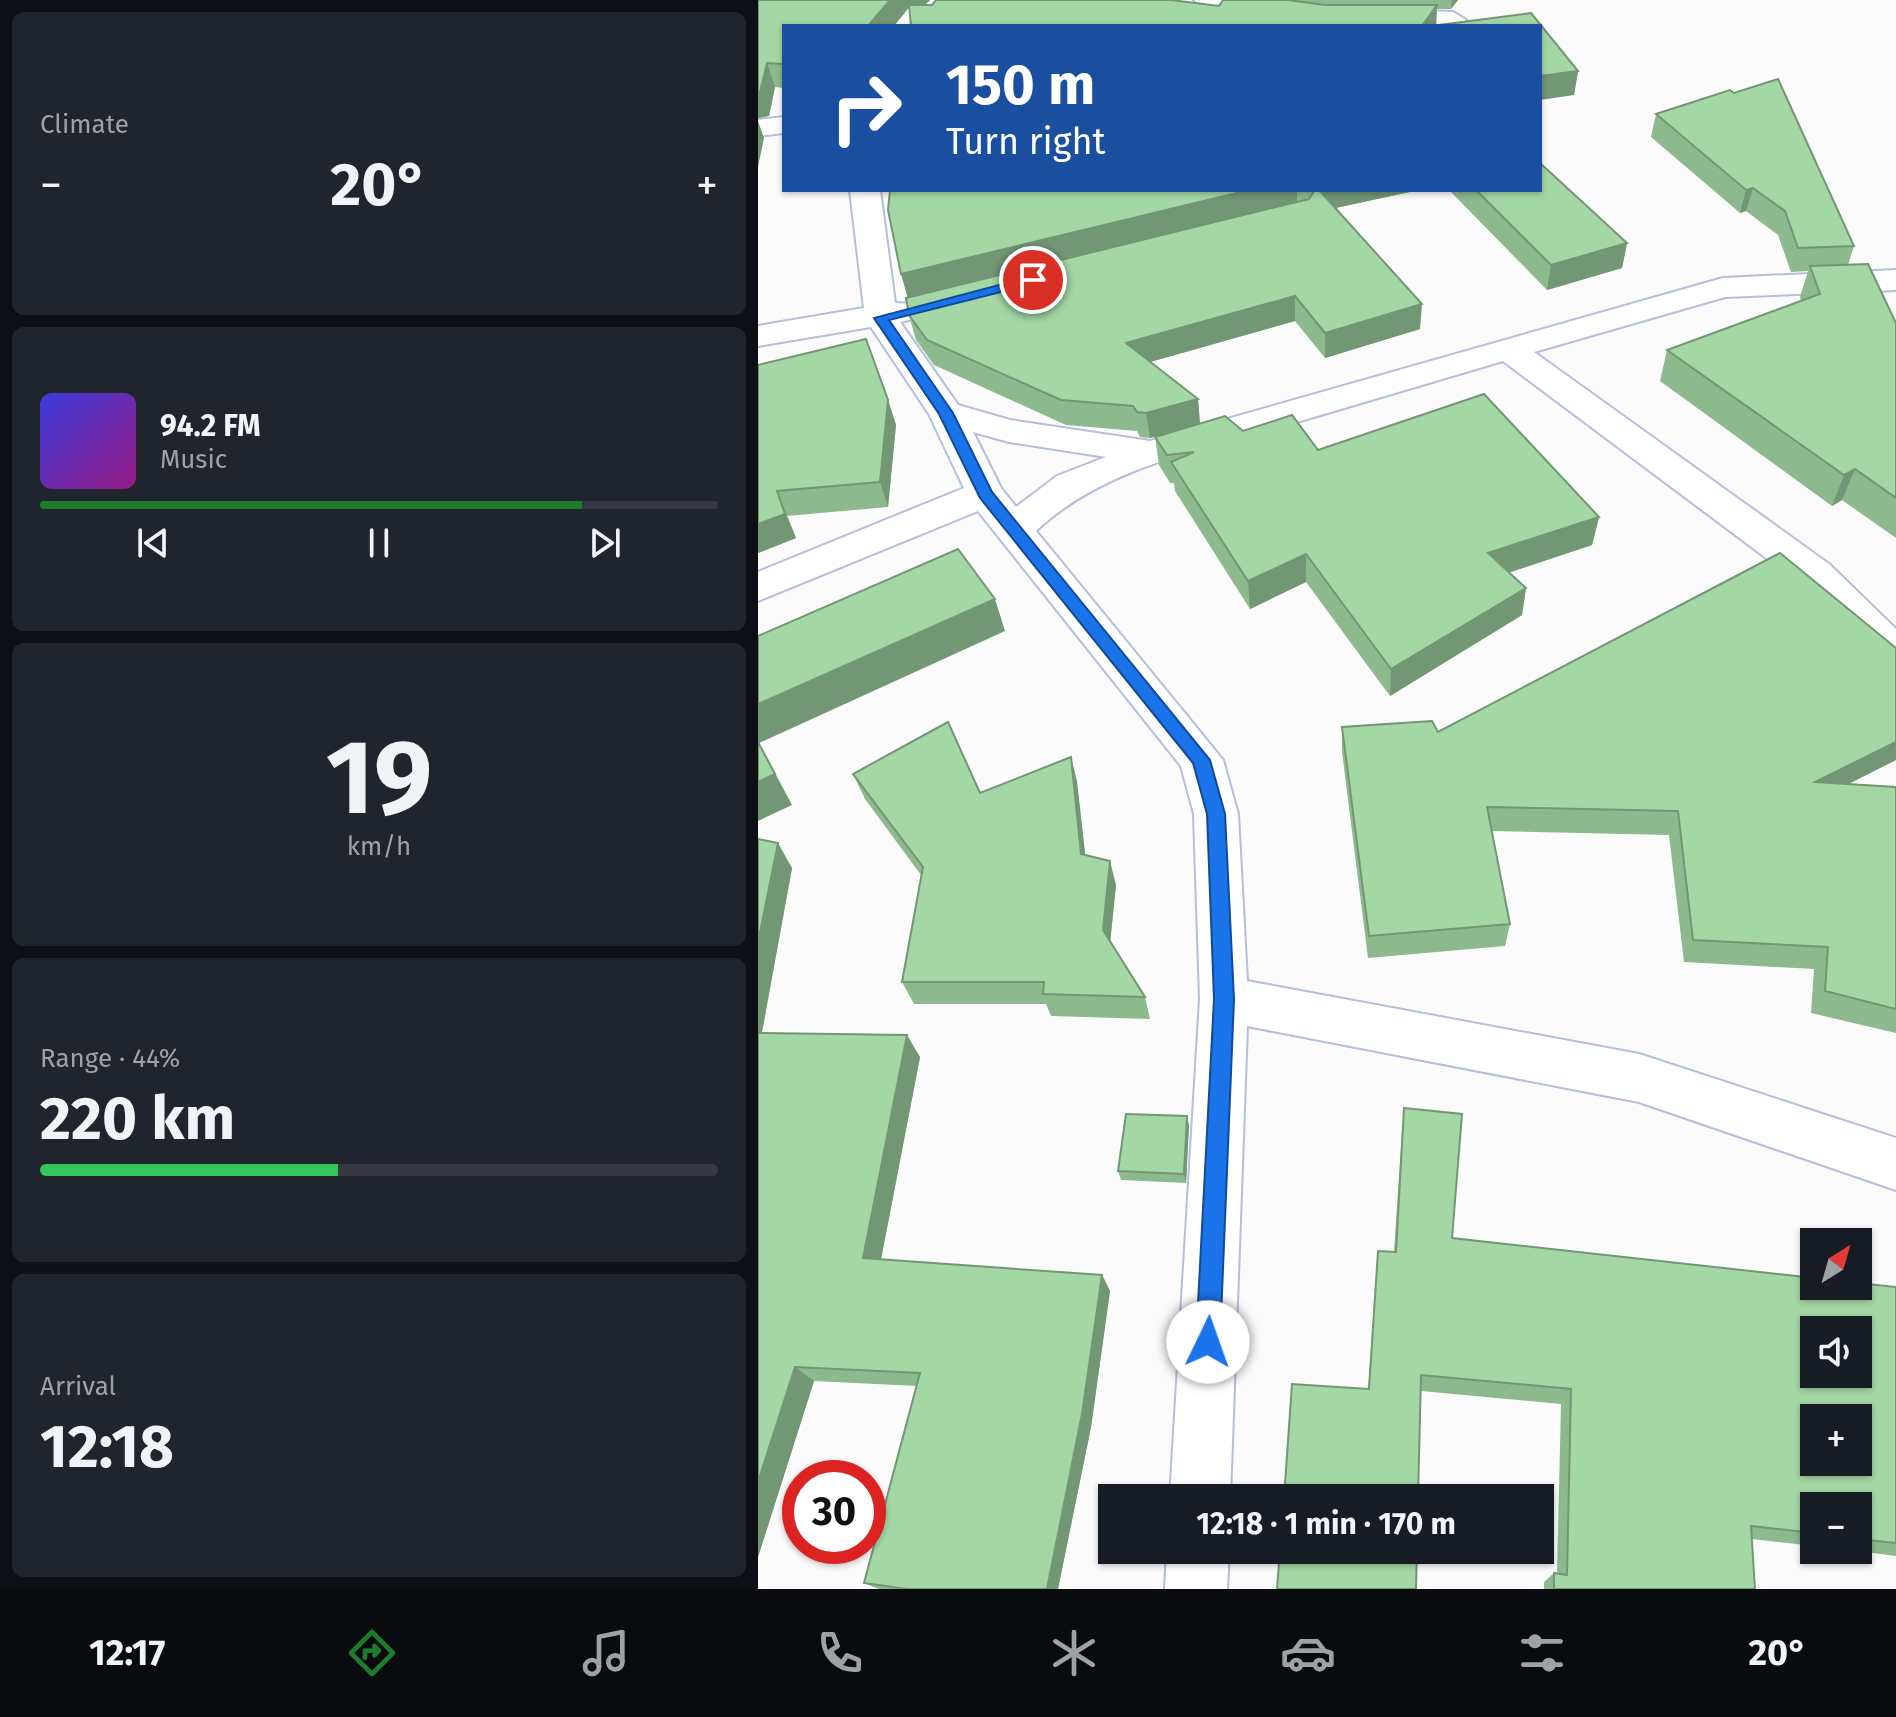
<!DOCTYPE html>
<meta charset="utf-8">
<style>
body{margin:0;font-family:"Fira Sans",sans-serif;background:#20242c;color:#f1f3f6;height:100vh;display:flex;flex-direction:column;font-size:30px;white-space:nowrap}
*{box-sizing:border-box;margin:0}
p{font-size:26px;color:#9ea1a6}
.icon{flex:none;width:44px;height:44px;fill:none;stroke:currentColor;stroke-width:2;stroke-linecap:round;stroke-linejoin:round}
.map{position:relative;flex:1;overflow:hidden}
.side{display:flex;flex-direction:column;gap:12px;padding:12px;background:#0d0f14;width:758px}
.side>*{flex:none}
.top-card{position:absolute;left:24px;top:24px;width:760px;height:168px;border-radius:0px;box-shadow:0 2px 6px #0004;background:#1a4fa0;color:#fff;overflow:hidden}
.needle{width:52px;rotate:37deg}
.tools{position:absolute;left:1042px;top:1228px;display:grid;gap:16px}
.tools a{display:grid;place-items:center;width:72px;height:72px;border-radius:0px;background:#171b24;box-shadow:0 2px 6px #0004;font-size:40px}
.speed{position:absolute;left:24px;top:1460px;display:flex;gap:16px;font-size:40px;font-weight:700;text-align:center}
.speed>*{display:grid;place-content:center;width:104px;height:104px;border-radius:50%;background:#171b24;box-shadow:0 2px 6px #0004;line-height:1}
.speed .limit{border:12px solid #d22;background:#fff;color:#111}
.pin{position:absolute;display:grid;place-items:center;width:68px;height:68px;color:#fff;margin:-34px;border:4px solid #fff;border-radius:50%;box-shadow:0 2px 8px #0007}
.me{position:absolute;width:88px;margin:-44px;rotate:3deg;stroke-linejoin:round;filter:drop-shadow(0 0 6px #0008)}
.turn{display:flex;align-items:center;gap:28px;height:168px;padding:0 32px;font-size:36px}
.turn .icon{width:104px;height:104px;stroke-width:2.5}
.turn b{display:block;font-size:56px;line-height:68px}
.big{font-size:60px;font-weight:700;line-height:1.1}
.side .tile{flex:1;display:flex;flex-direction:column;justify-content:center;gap:12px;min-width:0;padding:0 28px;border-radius:12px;background:#20242c}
.side .dial{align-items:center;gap:0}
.dial b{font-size:104px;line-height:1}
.song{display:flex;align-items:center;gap:24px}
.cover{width:96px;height:96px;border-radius:12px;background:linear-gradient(135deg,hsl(240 70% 55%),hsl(310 70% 35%))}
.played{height:8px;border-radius:4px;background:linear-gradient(90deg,#1d7b2c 80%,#363941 80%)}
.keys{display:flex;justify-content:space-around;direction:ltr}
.heat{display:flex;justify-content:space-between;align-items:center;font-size:44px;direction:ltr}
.charge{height:12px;border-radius:6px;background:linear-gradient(90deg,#34c759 44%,#363941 0)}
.trip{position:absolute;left:340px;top:1484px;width:456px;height:80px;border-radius:0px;background:#171b24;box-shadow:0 2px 6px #0004;font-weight:700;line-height:80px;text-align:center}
.tab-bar{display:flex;height:128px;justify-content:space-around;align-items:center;background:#090b0e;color:#9ea1a6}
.tab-bar .icon{width:56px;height:56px}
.tab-bar .active{color:#1d7b2c}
.tab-bar b{font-size:36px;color:#f1f3f6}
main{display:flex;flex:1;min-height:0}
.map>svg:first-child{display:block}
</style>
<main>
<section class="side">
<div class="tile"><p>Climate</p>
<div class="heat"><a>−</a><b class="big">20°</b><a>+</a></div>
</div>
<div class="tile">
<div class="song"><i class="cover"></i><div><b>94.2 FM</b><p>Music</p></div></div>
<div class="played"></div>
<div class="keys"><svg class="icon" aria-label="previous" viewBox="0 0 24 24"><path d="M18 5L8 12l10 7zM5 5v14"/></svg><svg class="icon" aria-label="pause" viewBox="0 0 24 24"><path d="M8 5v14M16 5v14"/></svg><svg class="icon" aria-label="next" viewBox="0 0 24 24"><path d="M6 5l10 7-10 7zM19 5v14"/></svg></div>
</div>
<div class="tile dial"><b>19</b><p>km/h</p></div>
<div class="tile"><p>Range · 44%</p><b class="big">220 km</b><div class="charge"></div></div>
<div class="tile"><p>Arrival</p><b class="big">12:18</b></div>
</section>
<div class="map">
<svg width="1138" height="1589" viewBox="0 0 1138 1589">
<rect width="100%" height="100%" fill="#fbfbfb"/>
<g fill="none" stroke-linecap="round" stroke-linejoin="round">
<!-- minor casing -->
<g stroke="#b4bedd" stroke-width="4">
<g id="minor">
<path d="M 436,0 L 499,0 L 531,6 L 535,11 C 526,23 445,12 436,0 Z"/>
<polygon points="618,9 695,12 708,20 702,26 609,22 605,17"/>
<polygon points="26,117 26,133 0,136 0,120"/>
<path d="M 92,190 L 122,190 L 137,303 L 160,304 L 165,311 L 160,318 L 142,322 L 200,405 L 252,420 L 392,441 L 965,278 L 1138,270 L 1138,290 L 967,297 L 776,352 L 1071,564 L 1138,629 L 1138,668 L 1124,664 L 1043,584 L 745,361 C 671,383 596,405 522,427 C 438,451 343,469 278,531 L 465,760 L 480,814 L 489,981 L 881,1054 L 1138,1138 L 1138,1190 L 881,1102 L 489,1026 L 472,1498 L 412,1498 L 442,999 L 436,814 L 423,766 L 220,511 L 0,601 L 0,572 L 206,488 L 171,414 L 113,327 L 0,346 L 0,326 L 106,308 ZM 215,432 L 251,442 L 348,457 L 299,476 L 258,507 L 243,488 Z"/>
<polygon points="409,1550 471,1550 469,1589 407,1589"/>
</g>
</g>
<!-- minor -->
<use href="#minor" fill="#fff" fill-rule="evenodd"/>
</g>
<!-- wall -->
<g fill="#8db98f">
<polygon points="0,0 172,0 167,5 461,6 465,0 700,0 693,9 679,9 678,25 820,71 816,95 153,26 151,7 136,26 26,26 26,88 17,87 11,116 0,118"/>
<polygon points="898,114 1096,246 1090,265 1138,323 1138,538 1084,500 1074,506 902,381 909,350 1043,301 1042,297 1050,271 1033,272 1020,235 988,211 982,213 893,137"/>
<polygon points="132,190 661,190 577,208 662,329 567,358 537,321 392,362 440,399 442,424 485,431 560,450 841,517 834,545 751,572 768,588 764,615 632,696 548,582 492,609 417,491 416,483 412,483 401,465 397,437 437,425 392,438 382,437 379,431 308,425 176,365 158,340 151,315 150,298"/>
<polygon points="691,190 782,190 869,243 864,268 789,290"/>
<polygon points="0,365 130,400 138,425 130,507 29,516 38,538 0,553"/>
<polygon points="1138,648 1138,760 1089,784 1138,787 1138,1033 1053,1013 1056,969 926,962 911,835 734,831 752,924 747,946 610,958 584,752 584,727 680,732"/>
<polygon points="313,757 319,782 327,855 358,885 352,942 387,997 392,1019 293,1016 288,1004 156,1004 144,982 163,875 107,799 95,774 222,793"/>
<polygon points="0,839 34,868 4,1033 162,1057 123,1259 344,1275 352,1291 333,1427 300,1589 121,1589 106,1583 159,1386 56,1381 0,1557"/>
<polygon points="646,1108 694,1238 1138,1287 1138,1556 1091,1550 1100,1550 1100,1506 1056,1506 1056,1546 994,1539 997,1589 786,1589 786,1582 796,1573 799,1574 803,1404 663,1391 660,1498 610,1389 620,1251 636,1252 644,1132"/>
<polygon points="431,1125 428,1183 363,1180 360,1171"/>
</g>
<!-- shaded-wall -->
<g fill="#739674">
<polygon points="132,0 172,0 156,15 153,5 136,26 110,26"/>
<polygon points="694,0 700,0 693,9"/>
<polygon points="679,5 678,26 664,26"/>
<polygon points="9,63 17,87 11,116 0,118 0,92"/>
<polygon points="820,71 816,95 782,100 782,76"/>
<polygon points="0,121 6,138 0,167"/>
<polygon points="995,188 988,211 982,213 988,190"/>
<polygon points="491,190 539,190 539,203 150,299 143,274"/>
<polygon points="559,190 661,190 559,212"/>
<polygon points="869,243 864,268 789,290 793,265"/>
<polygon points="537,296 537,321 371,368 368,343"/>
<polygon points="664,304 662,329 567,358 567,333"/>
<polygon points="440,399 442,424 392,438 388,413"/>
<polygon points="130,400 138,425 130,507 122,482"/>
<polygon points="1097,469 1084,500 1074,506 1086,475"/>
<polygon points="19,491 38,538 0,553 0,524"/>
<polygon points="841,517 834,545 726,581 730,553"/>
<polygon points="548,554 548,582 492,609 490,581"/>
<polygon points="768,588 764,615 632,696 633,669"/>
<polygon points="237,599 247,631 1,743 34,805 0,821 0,704"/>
<polygon points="1138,742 1138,760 1045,807 1057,782"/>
<polygon points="313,757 319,782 330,879 323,854"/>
<polygon points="20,843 34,868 0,1053 0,942"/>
<polygon points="352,861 358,885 351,953 345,930"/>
<polygon points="149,1035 162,1057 120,1275 105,1258"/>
<polygon points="429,1116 431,1125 428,1183 426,1174"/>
<polygon points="344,1275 352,1291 333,1427 300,1589 289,1589"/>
<polygon points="37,1367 56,1381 0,1557 0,1482"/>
</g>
<!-- building -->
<g fill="#a4d7a6" stroke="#739674" stroke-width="2" fill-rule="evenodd">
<polygon points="0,0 132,0 110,26 26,26 26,64 9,63 2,92 0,92"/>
<polygon points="178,0 413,0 461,6 465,0 530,0 567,5 679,5 664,26 153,26 151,5 174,5"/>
<polygon points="773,13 820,71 782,76 782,26 673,26"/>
<polygon points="1020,79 1096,246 1040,248 1027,211 995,188 988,190 898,114 972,90 976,93"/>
<polygon points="782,163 869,243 793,265 718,190 782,190"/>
<polygon points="132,190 491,190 143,274 130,210"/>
<polygon points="557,190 561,190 664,304 567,333 537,296 368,343 440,399 388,413 379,412 375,406 303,400 169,340 151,315 148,298 551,199"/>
<polygon points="1110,264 1138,323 1138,498 1097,469 1086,475 909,350 1062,294 1052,266"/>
<polygon points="108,339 130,400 122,482 19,491 27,514 0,524 0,365"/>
<polygon points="726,394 841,517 730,553 768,588 633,669 548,554 490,581 413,462 436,452 409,455 397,437 467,416 485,431 534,415 560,450"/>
<polygon points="200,549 237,599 0,704 0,636"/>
<polygon points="1022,553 1138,648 1138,742 1057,782 1138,787 1138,1009 1067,991 1070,947 935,940 920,811 729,807 752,924 611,936 584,727 674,721 680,732"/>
<polygon points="190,722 222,793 313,757 323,854 352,861 345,930 387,997 285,994 286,982 144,982 165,867 95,774"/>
<polygon points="0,742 17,774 0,782"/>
<polygon points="0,839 20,843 0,942"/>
<polygon points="0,1033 149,1035 105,1258 344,1275 324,1414 289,1589 149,1589 106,1583 162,1373 37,1367 0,1482"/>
<path d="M 646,1108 L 704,1114 L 694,1238 L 1056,1278 L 1056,1286 L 1100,1286 L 1100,1283 L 1138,1287 L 1138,1543 L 1100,1539 L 1100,1506 L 1056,1506 L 1056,1533 L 993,1526 L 997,1589 L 796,1589 L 796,1573 L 809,1575 L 813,1389 L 663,1375 L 660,1498 L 526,1498 L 534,1384 L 611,1389 L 620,1251 L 638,1252 ZM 1056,1330 L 1100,1330 L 1100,1374 L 1056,1374 ZM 1056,1418 L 1100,1418 L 1100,1462 L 1056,1462 Z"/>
<polygon points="368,1114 429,1116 426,1174 360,1171"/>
<polygon points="522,1550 659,1550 658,1589 519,1589"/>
</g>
<!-- route -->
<polygon fill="#1a73e8" stroke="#114b97" stroke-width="2" points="275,276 281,280 279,283 131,320 195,413 234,492 452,760 467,814 476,999 462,1342 458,1350 450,1354 441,1350 438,1342 456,999 449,814 435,763 222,498 181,414 116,318"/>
</svg>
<div class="tools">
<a><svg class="needle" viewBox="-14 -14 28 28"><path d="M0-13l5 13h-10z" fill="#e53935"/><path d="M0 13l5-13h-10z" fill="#9ea1a6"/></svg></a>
<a><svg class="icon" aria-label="sound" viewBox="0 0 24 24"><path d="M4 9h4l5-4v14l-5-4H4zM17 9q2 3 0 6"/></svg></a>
<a>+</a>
<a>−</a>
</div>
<div class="speed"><div class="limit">30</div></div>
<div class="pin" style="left:275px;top:280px;background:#d93025"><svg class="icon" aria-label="arrive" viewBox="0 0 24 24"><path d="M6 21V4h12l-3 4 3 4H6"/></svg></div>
<svg class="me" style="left:450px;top:1342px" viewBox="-20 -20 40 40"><circle r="19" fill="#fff"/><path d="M0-13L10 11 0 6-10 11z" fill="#1a73e8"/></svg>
<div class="trip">12:18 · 1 min · 170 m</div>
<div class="top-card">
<div class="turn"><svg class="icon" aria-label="right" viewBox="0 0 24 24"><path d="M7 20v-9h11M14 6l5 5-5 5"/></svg><div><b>150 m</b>Turn right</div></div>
</div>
</div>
</main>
<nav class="tab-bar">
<b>12:17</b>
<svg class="icon active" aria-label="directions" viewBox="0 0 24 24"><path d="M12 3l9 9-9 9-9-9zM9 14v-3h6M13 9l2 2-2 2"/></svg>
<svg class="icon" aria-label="music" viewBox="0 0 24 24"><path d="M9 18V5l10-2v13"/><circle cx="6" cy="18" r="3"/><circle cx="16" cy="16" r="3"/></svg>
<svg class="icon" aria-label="phone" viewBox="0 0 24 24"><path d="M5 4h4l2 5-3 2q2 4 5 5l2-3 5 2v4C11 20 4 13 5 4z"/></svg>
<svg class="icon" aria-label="climate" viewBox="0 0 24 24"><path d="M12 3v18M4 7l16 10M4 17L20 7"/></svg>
<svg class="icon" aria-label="car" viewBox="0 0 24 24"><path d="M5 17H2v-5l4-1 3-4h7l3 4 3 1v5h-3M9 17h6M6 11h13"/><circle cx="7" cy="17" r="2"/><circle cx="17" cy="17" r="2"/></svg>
<svg class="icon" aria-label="filters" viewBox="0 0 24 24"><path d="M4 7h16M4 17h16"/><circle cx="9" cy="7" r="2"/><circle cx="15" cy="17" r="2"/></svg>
<b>20°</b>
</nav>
